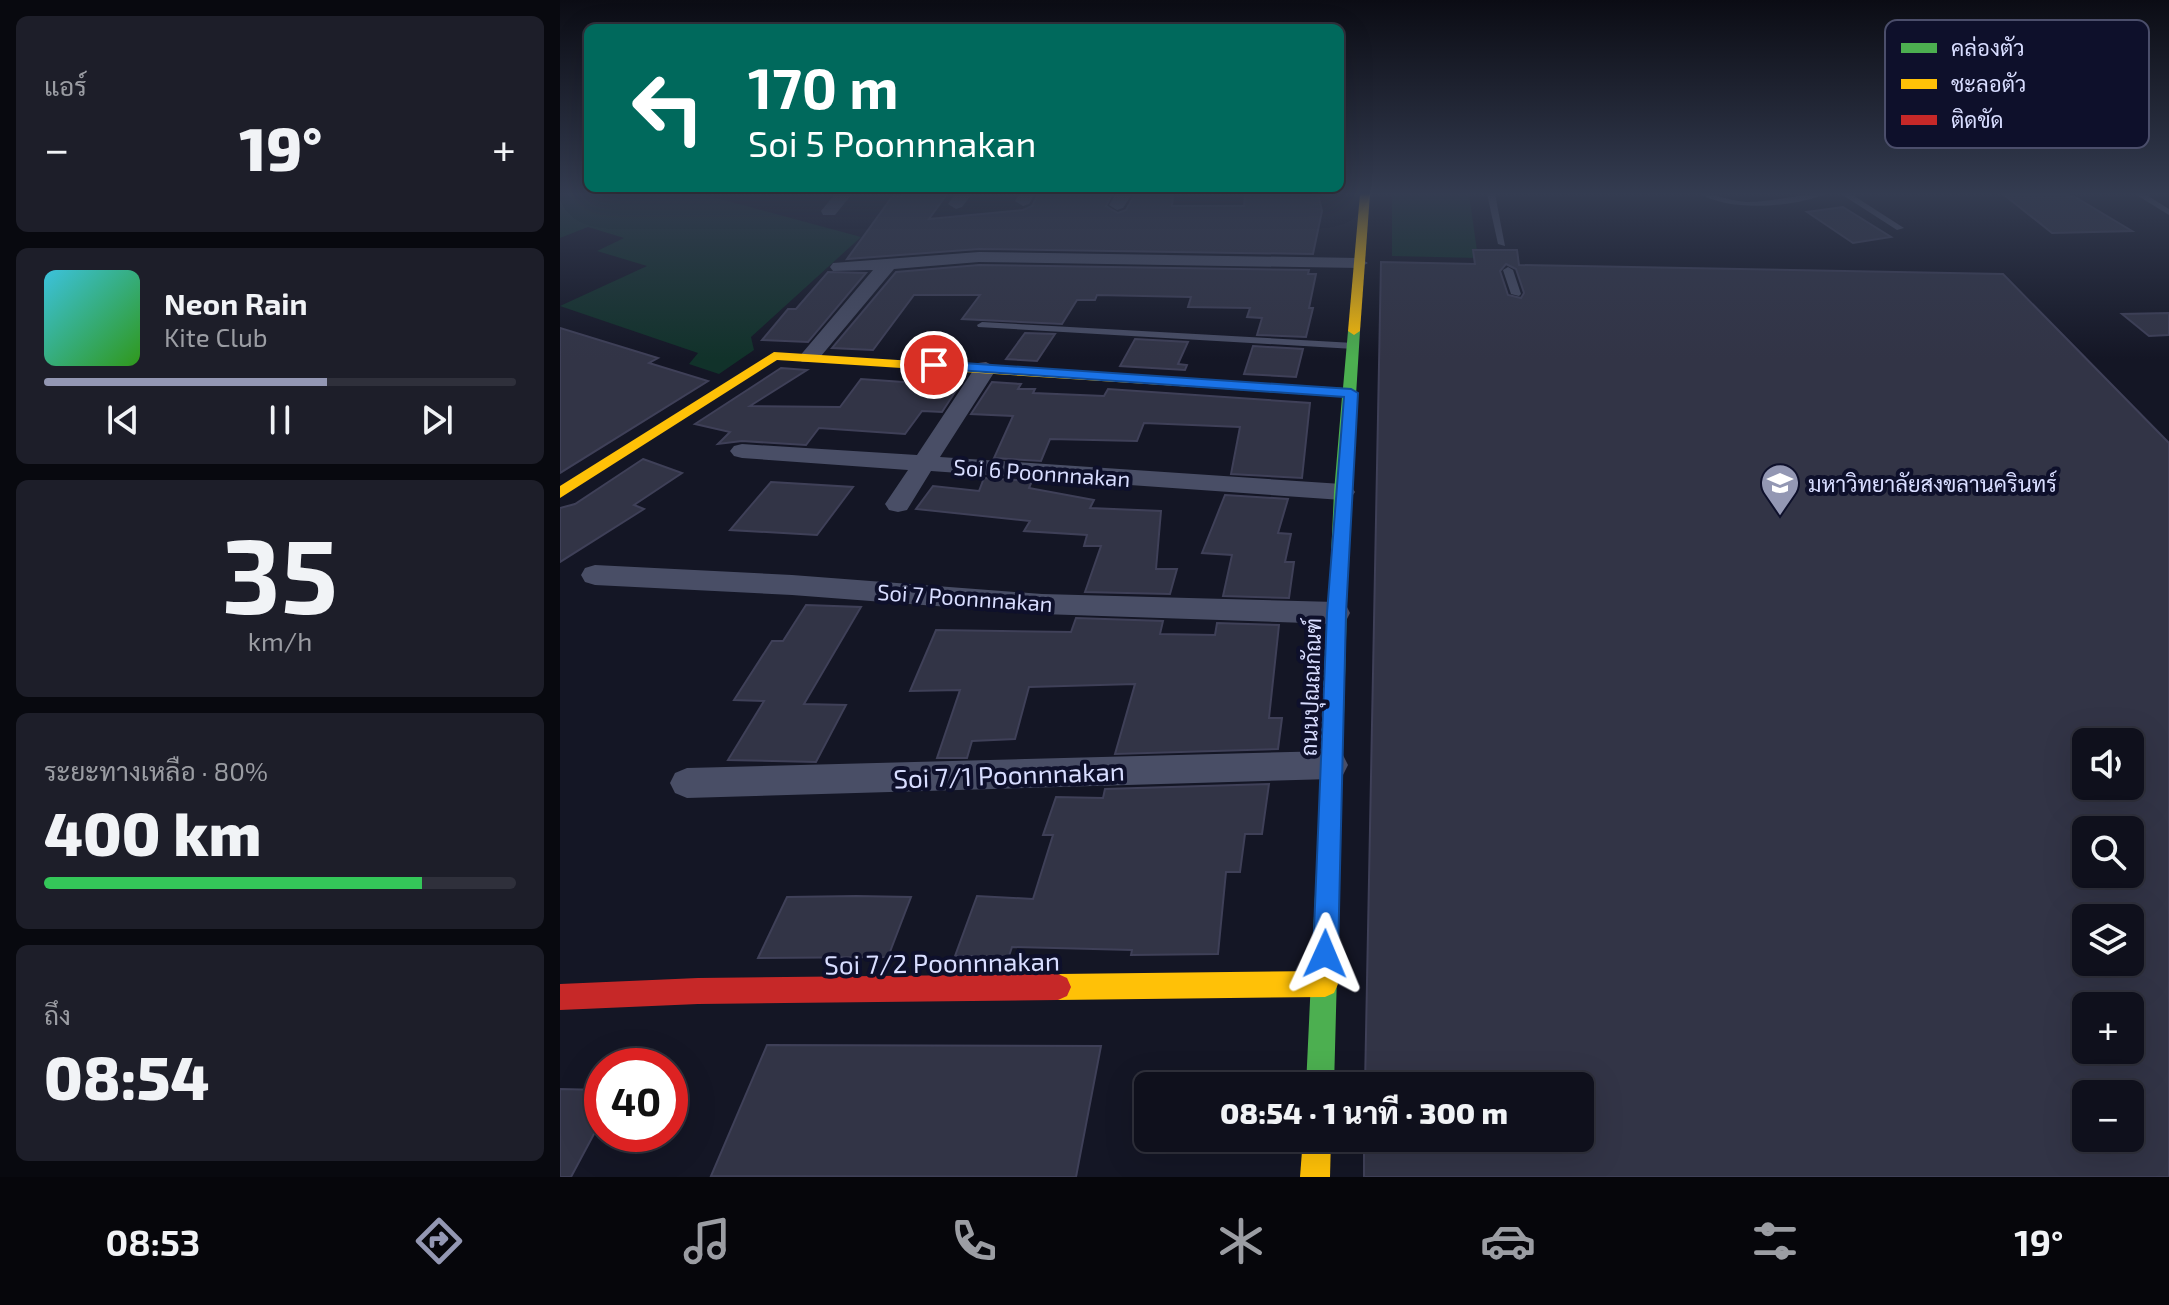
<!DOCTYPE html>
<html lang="th">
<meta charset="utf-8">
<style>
body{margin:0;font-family:"Exo 2",Sarabun,sans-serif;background:#1d1e29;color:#f1f3f6;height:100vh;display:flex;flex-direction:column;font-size:30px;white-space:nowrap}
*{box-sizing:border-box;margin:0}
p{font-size:26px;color:#9b9da3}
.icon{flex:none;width:44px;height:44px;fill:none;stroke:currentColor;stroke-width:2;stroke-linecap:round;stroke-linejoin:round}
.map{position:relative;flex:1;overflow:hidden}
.side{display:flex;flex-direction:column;gap:16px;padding:16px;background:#08090f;width:560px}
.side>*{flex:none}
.guide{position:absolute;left:24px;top:24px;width:760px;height:168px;border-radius:12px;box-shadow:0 8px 32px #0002,0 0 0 2px #2f303b;background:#00695c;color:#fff;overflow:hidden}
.buttons{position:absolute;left:1512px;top:728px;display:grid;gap:16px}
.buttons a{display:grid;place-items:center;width:72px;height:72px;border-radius:12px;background:#0f101c;box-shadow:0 8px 32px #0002,0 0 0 2px #2f303b;font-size:40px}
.speed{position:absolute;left:24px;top:1048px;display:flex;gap:16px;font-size:40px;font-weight:700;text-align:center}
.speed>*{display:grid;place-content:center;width:104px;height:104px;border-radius:50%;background:#0f101c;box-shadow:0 8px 32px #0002,0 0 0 2px #2f303b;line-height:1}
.speed .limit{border:12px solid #d22;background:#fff;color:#111}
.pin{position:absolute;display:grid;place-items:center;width:68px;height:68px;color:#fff;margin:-34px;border:4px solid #fff;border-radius:50%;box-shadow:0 2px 8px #0007}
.me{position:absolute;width:88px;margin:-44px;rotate:1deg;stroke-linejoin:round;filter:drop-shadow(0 0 6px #0008)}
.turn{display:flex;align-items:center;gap:28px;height:168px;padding:0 32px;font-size:36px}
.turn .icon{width:104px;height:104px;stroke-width:2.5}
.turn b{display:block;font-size:56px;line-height:68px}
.big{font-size:60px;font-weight:800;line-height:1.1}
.side .card{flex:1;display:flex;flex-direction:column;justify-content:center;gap:12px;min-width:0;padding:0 28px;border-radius:12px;background:#1d1e29}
.side .dial{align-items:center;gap:0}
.dial b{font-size:104px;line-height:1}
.song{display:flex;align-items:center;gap:24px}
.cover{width:96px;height:96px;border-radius:12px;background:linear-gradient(135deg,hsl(190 70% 55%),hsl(110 70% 35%))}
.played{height:8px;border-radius:4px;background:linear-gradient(90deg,#9397b3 60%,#2f303b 60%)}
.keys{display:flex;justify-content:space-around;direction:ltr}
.heat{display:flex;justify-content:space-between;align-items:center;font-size:44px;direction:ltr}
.charge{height:12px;border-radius:6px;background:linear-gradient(90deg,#34c759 80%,#2f303b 0)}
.trip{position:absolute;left:574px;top:1072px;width:460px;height:80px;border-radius:12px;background:#0f101c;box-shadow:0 8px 32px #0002,0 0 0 2px #2f303b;font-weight:800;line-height:80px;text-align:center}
.tab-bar{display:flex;height:128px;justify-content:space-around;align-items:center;background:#06060b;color:#9b9da3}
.tab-bar .icon{width:56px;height:56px}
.tab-bar .active{color:#9397b3}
.tab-bar b{font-size:36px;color:#f1f3f6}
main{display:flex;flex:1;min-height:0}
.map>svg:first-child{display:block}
</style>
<main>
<section class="side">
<div class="card"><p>แอร์</p>
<div class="heat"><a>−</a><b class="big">19°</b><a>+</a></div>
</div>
<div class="card">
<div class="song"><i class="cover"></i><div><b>Neon Rain</b><p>Kite Club</p></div></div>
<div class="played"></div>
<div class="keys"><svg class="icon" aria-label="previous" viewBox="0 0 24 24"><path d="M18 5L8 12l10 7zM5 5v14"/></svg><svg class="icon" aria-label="pause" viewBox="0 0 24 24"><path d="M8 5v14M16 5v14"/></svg><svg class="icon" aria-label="next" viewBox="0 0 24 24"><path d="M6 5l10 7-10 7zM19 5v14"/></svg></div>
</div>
<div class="card dial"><b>35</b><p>km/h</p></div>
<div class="card"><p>ระยะทางเหลือ · 80%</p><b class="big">400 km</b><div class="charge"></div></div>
<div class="card"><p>ถึง</p><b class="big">08:54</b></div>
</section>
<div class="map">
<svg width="1609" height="1177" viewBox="0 0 1609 1177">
<rect width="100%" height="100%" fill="#141625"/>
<!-- green -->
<g fill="#11322a">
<polygon points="7,194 142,194 301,237 191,337 194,350 159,374 129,364 138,353 0,306 87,266 37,251 64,238 28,227 0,238 0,197"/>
<polygon points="832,194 909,194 918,258 832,256"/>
</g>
<!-- building -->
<g fill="#323446" stroke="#3f4058" stroke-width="2" fill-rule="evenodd">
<polygon points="356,194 387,194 369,219 463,210 472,206 478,194 552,194 546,206 558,213 566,210 575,194 613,194 612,206 684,206 685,194 758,194 762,211 753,254 419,249 287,259 332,197"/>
<polygon points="1443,194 1500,194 1515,197 1572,231 1492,233"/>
<polygon points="1283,207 1331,237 1293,243 1247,212"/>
<path d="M 913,250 L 957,250 L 959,265 L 1443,274 L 1609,443 L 1609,1177 L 804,1177 L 804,1138 L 1020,1138 L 1020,1086 L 805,1086 L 821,262 L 915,264 ZM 946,264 L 956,269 L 964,293 L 961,298 L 948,295 L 940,271 ZM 1526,742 L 1570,742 L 1570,786 L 1526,786 ZM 1526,830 L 1570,830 L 1570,874 L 1526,874 ZM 1526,918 L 1570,918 L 1570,962 L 1526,962 ZM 1526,1006 L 1570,1006 L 1570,1050 L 1526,1050 ZM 1526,1094 L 1570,1094 L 1570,1138 L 1526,1138 Z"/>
<polygon points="419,265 749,270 748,274 756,274 749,308 753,308 746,337 697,335 702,318 687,317 690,308 628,307 631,297 537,295 535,300 517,300 502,324 402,319 420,295 354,295 313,350 272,348 336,272"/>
<polygon points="268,272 306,273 248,342 202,340 228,309 236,309"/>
<polygon points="1609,313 1609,335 1589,336 1562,314"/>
<polygon points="0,328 98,358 89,363 148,381 0,473"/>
<polygon points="465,333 495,334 477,361 446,359"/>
<polygon points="575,339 628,342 618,364 627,365 625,370 560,366"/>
<polygon points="693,346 743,349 736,377 684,374"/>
<polygon points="221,368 247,370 190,406 280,407 301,379 399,386 382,412 362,411 345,434 259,428 246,445 182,441 158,444 170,432 135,424"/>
<polygon points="432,382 461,384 458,389 475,389 473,393 544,396 548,389 750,403 742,478 671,474 680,427 584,423 577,441 490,439 481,461 434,458 453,416 411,414"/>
<polygon points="83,459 122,473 74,505 84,509 0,562 0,508 15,504"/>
<polygon points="424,478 472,481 469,488 534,500 530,508 601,511 596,569 617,569 610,594 525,592 541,546 524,546 527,535 464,531 470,521 356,509 373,486 419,491"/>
<polygon points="211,482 293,487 257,535 170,530"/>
<polygon points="665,495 728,499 718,533 731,534 725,562 734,562 729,598 663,596 672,555 642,553"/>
<polygon points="246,605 301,607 244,704 286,705 256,762 168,760 204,701 174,700 212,641 223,641"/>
<polygon points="516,618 603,621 600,634 655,635 657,623 719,625 709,718 722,718 718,749 555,754 575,684 469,687 455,739 412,741 407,758 377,758 400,690 350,691 376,630 511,632"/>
<polygon points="709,784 702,834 685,834 680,872 666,872 658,954 571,955 572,950 452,947 449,956 395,956 417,896 473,899 493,835 483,835 496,797 543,798 545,789"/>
<polygon points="296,896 351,897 328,957 198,958 227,897"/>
<polygon points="207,1045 541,1046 516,1177 151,1176"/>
<polygon points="0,1089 42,1090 42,1119 11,1177 0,1177"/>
</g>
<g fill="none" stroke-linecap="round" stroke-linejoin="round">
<!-- lane -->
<g fill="#494e66" fill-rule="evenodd">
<polygon points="927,194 935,194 945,246 938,244"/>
<path d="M 1141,194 C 1157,194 1170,201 1186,202 C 1213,202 1238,194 1265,194 C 1236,207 1169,212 1141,194 Z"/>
<polygon points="1281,194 1291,194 1344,228 1337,230"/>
<polygon points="1575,194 1585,194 1609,209 1609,215"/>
<polygon points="948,267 953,270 961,294 959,296 951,294 943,270"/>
<polygon points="422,322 794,343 799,346 794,349 418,327 417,325"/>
</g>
<!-- street -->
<g fill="#494e66" fill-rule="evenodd">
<polygon points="275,194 292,194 275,215 263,215 261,211"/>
<polygon points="395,194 412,194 402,207 396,209 388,204"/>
<polygon points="459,194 475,194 469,204 463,206 455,201"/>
<polygon points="556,194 572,194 563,208 557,210 549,205"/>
<polygon points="419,252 799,258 808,263 799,268 419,262 334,269 256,362 242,362 238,358 313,270 273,271 270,267 273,263"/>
<polygon points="426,362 437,368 380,457 782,484 791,486 795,492 791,498 782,500 371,471 347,510 338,512 329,510 325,504 348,470 182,458 174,456 170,451 174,446 182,444 357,455 418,363"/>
<polygon points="35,565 232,575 482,594 776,602 786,605 790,613 786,621 776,624 482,614 232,595 35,585 25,582 21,575 25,568"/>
<polygon points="771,751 783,755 788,765 783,775 771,779 127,798 115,793 110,783 115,773 127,768"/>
</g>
<!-- fast -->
<polygon fill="#4caf50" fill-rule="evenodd" points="794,327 800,331 790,492 774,1086 746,1086 774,492 782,397 634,387 627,383 634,379 783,388 788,331"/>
<!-- slow -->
<g fill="#ffc107" fill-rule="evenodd">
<polygon points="800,194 810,194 800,331 794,335 788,331"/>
<polygon points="214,352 634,379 641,383 634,387 217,360 0,498 0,486"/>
<polygon points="765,971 774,975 778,984 774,993 765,997 498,1000 489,996 485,987 489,978 498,974"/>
<polygon points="743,1138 771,1138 770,1177 740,1177"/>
</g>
<!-- jam -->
<polygon fill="#c62828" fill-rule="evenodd" points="498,974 507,978 511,987 507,996 498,1000 138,1004 0,1010 0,984 138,978"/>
</g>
<!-- sky -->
<linearGradient id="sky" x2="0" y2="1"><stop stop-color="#0b0c14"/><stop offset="0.54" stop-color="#343c51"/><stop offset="1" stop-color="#343c51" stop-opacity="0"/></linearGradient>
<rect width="1609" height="359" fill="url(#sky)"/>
<!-- route -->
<polygon fill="#1a73e8" stroke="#114b97" stroke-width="2" points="374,361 791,389 798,393 786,613 778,954 774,963 765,967 756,963 753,954 767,613 784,397 369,368 369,362"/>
<!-- icons -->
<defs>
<g id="university-pin" transform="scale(2)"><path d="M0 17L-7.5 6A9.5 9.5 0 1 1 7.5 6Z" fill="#9397b3" stroke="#0e102b"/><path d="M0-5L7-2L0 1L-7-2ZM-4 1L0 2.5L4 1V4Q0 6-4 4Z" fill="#fff"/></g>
</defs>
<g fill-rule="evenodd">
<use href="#university-pin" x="1220" y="483"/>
</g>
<g text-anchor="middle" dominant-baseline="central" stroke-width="8" stroke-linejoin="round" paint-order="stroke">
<!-- street labels -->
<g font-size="22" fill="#d8ddff" stroke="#0e102b">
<text transform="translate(482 472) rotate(4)">Soi 6 Poonnnakan</text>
<text transform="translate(405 597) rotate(4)">Soi 7 Poonnnakan</text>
<text transform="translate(750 687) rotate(-88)">ถนนปุณณกัณฑ์</text>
</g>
<!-- poi labels -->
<g font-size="22" fill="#d8ddff" stroke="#0e102b" text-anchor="start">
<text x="1248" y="483">มหาวิทยาลัยสงขลานครินทร์</text>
</g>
<!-- near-street labels -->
<g font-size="26" fill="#d8ddff" stroke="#0e102b">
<text transform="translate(449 774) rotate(-2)">Soi 7/1 Poonnnakan</text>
<text transform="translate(382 962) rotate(-1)">Soi 7/2 Poonnnakan</text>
</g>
</g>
<!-- legend -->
<rect x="1325" y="20" width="264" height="128" rx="12" fill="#0e102b" stroke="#4b4e6b" stroke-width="2"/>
<rect x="1341" y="43" width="36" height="10" fill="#4caf50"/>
<rect x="1341" y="79" width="36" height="10" fill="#ffc107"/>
<rect x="1341" y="115" width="36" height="10" fill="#c62828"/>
<g font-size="22" fill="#d8ddff">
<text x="1391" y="56">คล่องตัว</text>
<text x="1391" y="92">ชะลอตัว</text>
<text x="1391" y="128">ติดขัด</text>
</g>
</svg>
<div class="buttons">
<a><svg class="icon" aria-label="sound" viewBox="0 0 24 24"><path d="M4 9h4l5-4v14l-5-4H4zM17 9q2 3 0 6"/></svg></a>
<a><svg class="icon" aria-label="search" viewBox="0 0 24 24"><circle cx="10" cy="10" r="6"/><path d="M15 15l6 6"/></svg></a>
<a><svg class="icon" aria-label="layers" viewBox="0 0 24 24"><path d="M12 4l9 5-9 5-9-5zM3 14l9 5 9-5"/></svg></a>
<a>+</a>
<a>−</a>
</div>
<div class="speed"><div class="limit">40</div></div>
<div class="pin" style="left:374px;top:365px;background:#d93025"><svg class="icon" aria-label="arrive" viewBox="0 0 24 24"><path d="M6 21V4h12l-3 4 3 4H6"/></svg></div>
<svg class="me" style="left:765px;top:954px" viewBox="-20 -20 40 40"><path d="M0-17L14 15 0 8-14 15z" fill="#1a73e8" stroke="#fff" stroke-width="4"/></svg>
<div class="trip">08:54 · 1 นาที · 300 m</div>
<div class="guide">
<div class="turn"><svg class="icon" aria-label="left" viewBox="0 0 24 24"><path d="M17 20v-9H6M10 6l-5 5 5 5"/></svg><div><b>170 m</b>Soi 5 Poonnnakan</div></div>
</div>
</div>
</main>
<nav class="tab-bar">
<b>08:53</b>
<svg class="icon active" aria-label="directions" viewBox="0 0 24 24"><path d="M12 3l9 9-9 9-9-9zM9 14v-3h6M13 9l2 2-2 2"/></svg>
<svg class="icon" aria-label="music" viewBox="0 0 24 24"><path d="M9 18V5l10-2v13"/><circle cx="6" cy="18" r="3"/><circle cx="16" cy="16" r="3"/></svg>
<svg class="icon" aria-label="phone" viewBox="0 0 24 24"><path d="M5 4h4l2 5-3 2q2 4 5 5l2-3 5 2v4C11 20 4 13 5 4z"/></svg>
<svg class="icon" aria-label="climate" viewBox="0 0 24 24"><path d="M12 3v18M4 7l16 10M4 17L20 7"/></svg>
<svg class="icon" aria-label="car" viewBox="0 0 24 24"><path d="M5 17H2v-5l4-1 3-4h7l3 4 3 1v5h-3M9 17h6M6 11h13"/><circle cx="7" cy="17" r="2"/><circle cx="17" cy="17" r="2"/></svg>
<svg class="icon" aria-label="filters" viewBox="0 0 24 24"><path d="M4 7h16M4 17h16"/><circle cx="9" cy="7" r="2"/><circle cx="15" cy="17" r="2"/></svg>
<b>19°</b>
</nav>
